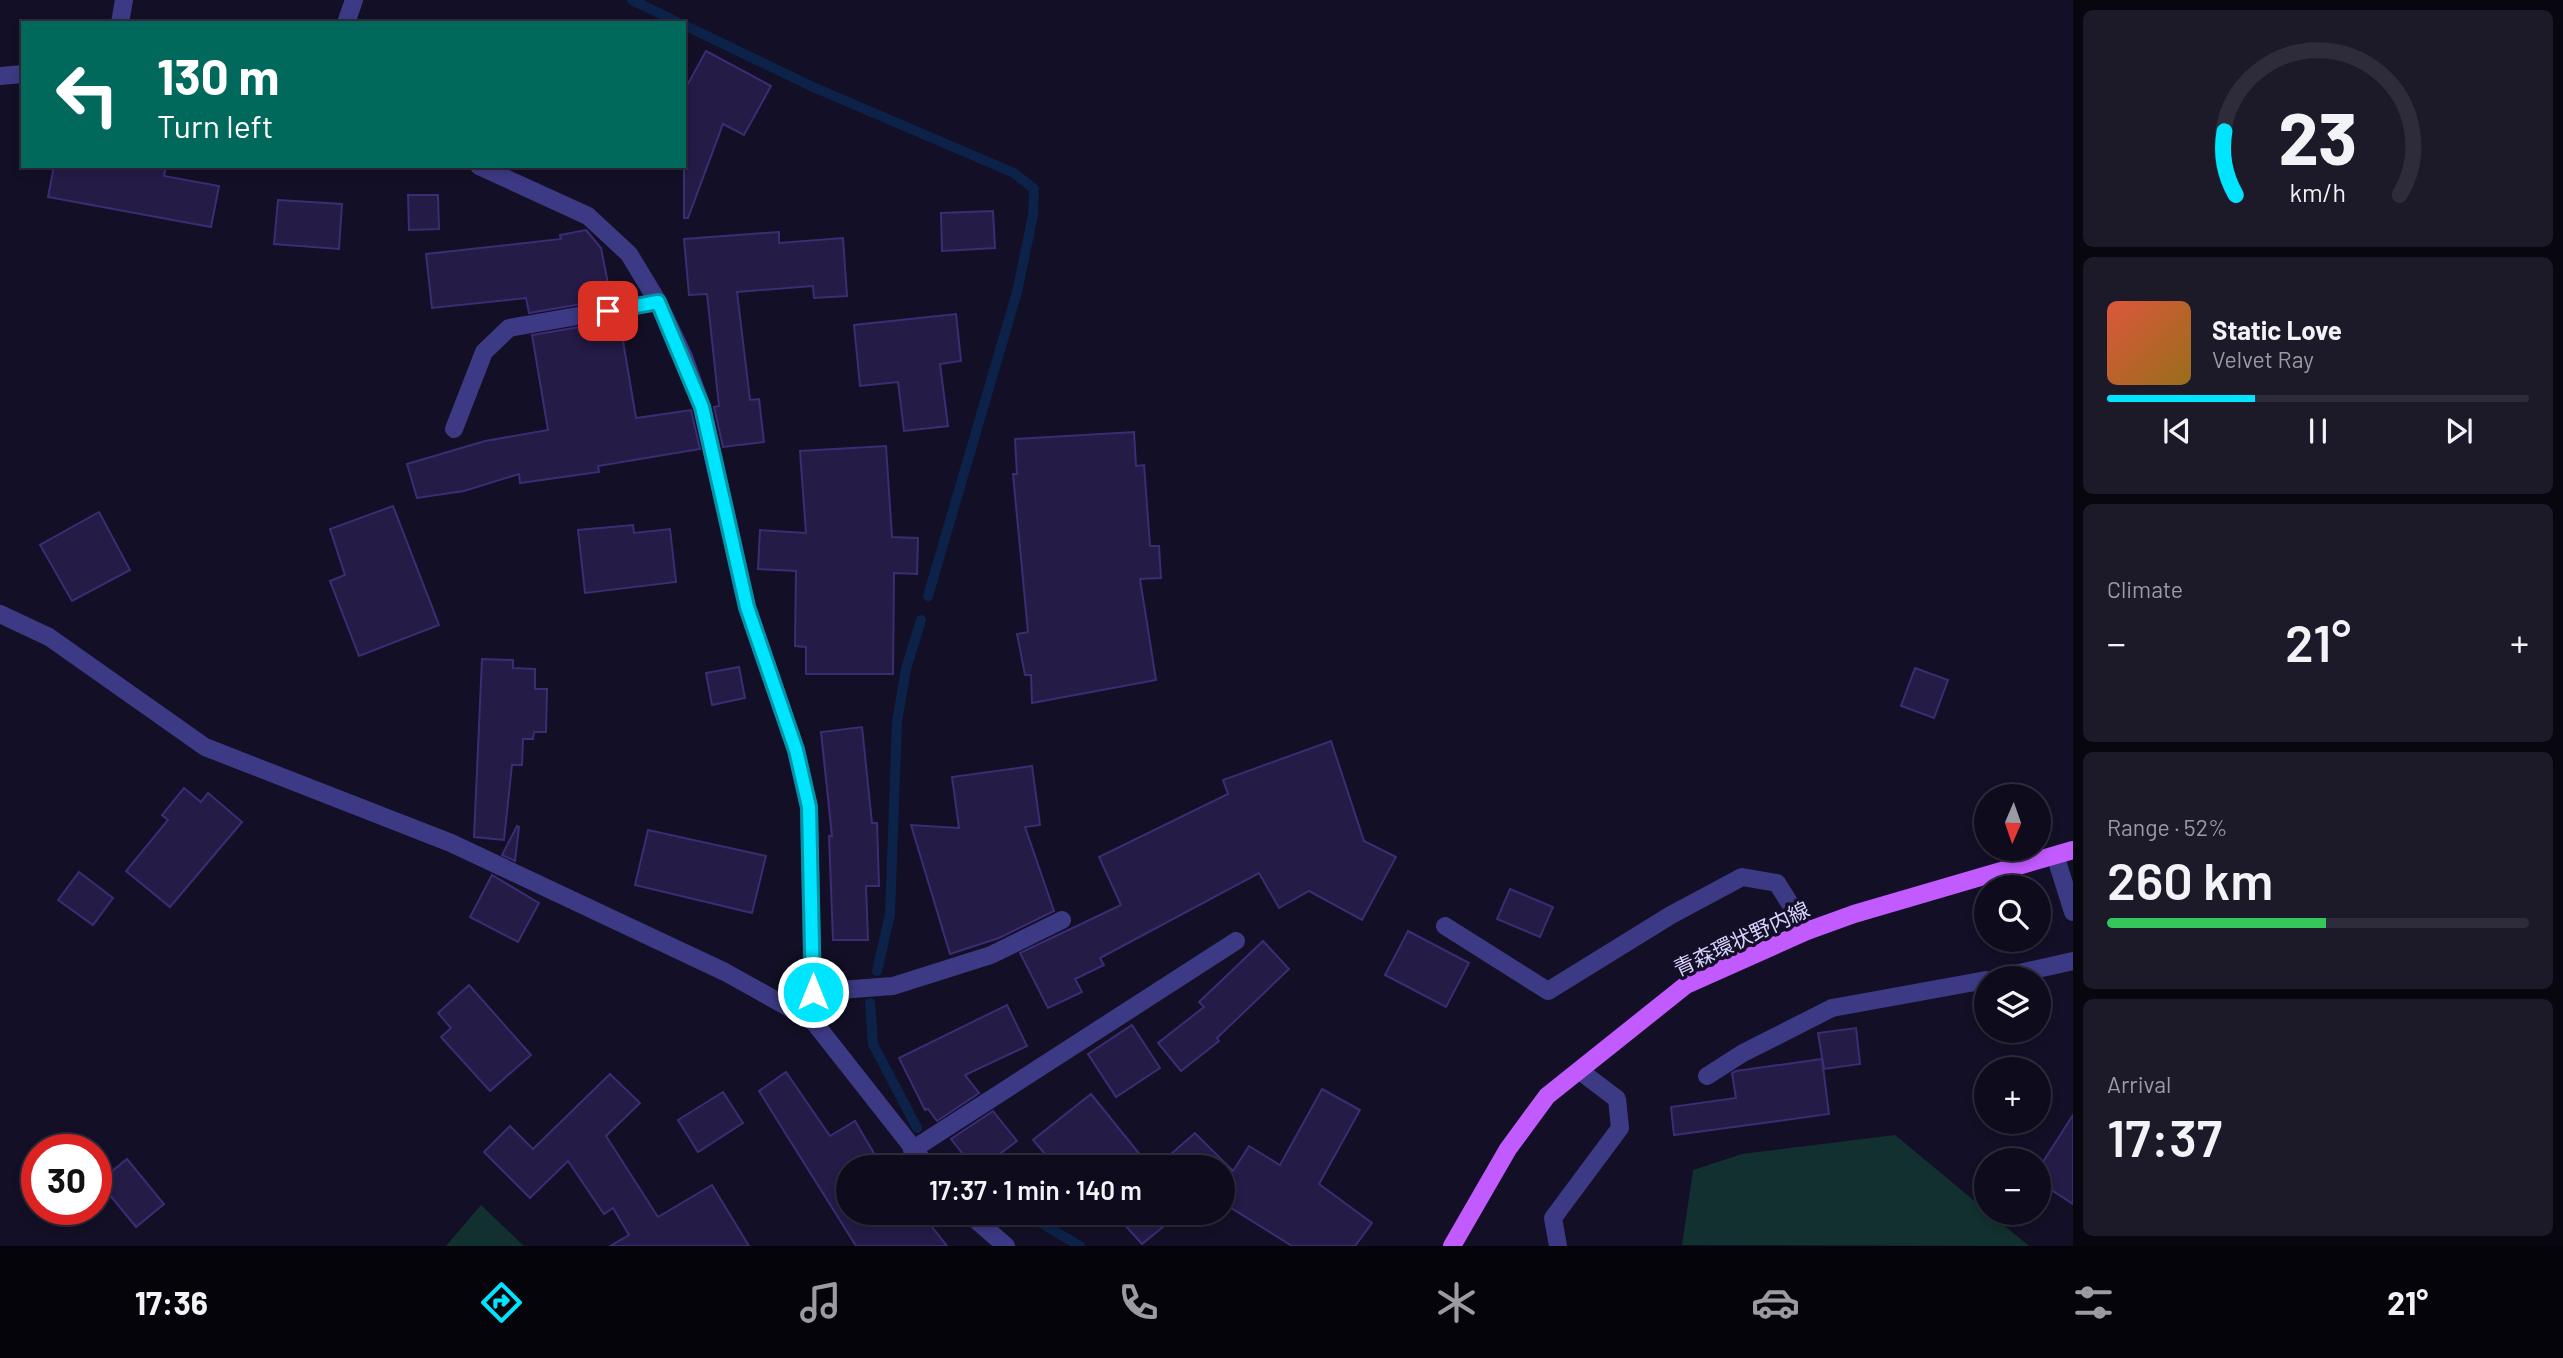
<!DOCTYPE html>
<meta charset="utf-8">
<style>
body{margin:0;font-family:Barlow,"Noto Sans JP",sans-serif;background:#1c1929;color:#f1f3f6;height:100vh;display:flex;flex-direction:column;font-size:26px;white-space:nowrap}
*{box-sizing:border-box;margin:0}
p{font-size:23px;color:#9b9ba3}
.icon{flex:none;width:38px;height:38px;fill:none;stroke:currentColor;stroke-width:2;stroke-linecap:round;stroke-linejoin:round}
.map{position:relative;flex:1;overflow:hidden}
.details{display:flex;flex-direction:column;gap:10px;padding:10px;background:#08060f;width:490px}
.details>*{flex:none}
.top-card{position:absolute;left:21px;top:21px;width:665px;height:147px;border-radius:0px;box-shadow:0 4px 10px #0003,0 0 0 2px #2e2b3b;background:#00695c;color:#fff;overflow:hidden}
.needle{width:46px;rotate:182deg}
.buttons{position:absolute;left:1974px;top:784px;display:grid;gap:14px}
.buttons a{display:grid;place-items:center;width:77px;height:77px;border-radius:50%;background:#0e0b1c;box-shadow:0 4px 10px #0003,0 0 0 2px #2e2b3b;font-size:35px}
.speed{position:absolute;left:21px;top:1134px;display:flex;gap:14px;font-size:35px;font-weight:700;text-align:center}
.speed>*{display:grid;place-content:center;width:91px;height:91px;border-radius:50%;background:#0e0b1c;box-shadow:0 4px 10px #0003,0 0 0 2px #2e2b3b;line-height:1}
.speed .limit{border:10px solid #d22;background:#fff;color:#111}
.pin{position:absolute;display:grid;place-items:center;width:60px;height:60px;color:#fff;margin:-30px;border-radius:14px;box-shadow:0 4px 10px #0006}
.me{position:absolute;width:77px;margin:-38px;rotate:0deg;stroke-linejoin:round;filter:drop-shadow(0 0 5px #0008)}
.turn{display:flex;align-items:center;gap:24px;height:147px;padding:0 21px;font-size:32px}
.turn .icon{width:91px;height:91px;stroke-width:2.5}
.turn b{display:block;font-size:49px;line-height:60px}
.big{font-size:52px;font-weight:600;line-height:1.1}
.details .card{flex:1;display:flex;flex-direction:column;justify-content:center;gap:10px;min-width:0;padding:0 24px;border-radius:10px;background:#1c1929}
.details .dial{align-items:center;gap:0}
.dial svg{height:182px;overflow:visible;fill:none;stroke:#2e2b3b;stroke-width:7;stroke-linecap:round;text-anchor:middle}
.dial text{fill:#f1f3f6;stroke:none}
.song{display:flex;align-items:center;gap:21px}
.cover{width:84px;height:84px;border-radius:10px;background:linear-gradient(135deg,hsl(10 70% 55%),hsl(40 70% 35%))}
.played{height:7px;border-radius:4px;background:linear-gradient(90deg,#00e5ff 35%,#2e2b3b 35%)}
.keys{display:flex;justify-content:space-around;direction:ltr}
.heat{display:flex;justify-content:space-between;align-items:center;font-size:38px;direction:ltr}
.charge{height:10px;border-radius:5px;background:linear-gradient(90deg,#34c759 52%,#2e2b3b 0)}
.trip{position:absolute;left:836px;top:1155px;width:399px;height:70px;border-radius:35px;background:#0e0b1c;box-shadow:0 4px 10px #0003,0 0 0 2px #2e2b3b;font-weight:600;line-height:70px;text-align:center}
.menu{display:flex;height:112px;justify-content:space-around;align-items:center;background:#06040b;color:#9b9ba3}
.menu .icon{width:49px;height:49px}
.menu .selected{color:#00e5ff}
.menu b{font-size:32px;color:#f1f3f6}
main{display:flex;flex:1;min-height:0}
.map>svg:first-child{display:block}
</style>
<main>
<div class="map">
<svg width="2073" height="1246" viewBox="0 0 2073 1246">
<rect width="100%" height="100%" fill="#130f26"/>
<!-- green -->
<g fill="#12302f">
<polygon points="1895,1135 2029,1246 1682,1245 1693,1170 1742,1154"/>
<polygon points="481,1205 524,1246 446,1246"/>
</g>
<g fill="none" stroke-linecap="round" stroke-linejoin="round">
<!-- stream -->
<g stroke="#0c2248" stroke-width="10">
<polyline points="632,0 679,23"/>
<polyline points="684,25 813,87 1014,173 1034,189 1033,215 1017,292 928,596"/>
<polyline points="877,971 890,914 897,722 906,669 921,620"/>
<polyline points="870,1003 873,1044 917,1128"/>
<polyline points="941,1158 952,1167"/>
<polyline points="1024,1213 1080,1246"/>
</g>
</g>
<!-- building -->
<g fill="#241b47" stroke="#3b2d73" stroke-width="2">
<polygon points="706,51 771,86 744,135 723,124 688,218 684,218 684,91"/>
<polygon points="54,166 166,166 164,176 219,186 211,227 48,197"/>
<polygon points="408,195 438,195 439,229 409,230"/>
<polygon points="278,200 342,204 339,249 274,244"/>
<polygon points="993,211 995,248 942,251 941,213"/>
<polygon points="586,230 601,248 611,299 529,313 526,298 432,308 426,254 561,239 560,235"/>
<polygon points="779,232 779,243 843,238 847,296 814,298 813,286 737,292 750,400 759,399 764,442 723,447 714,407 719,406 707,294 689,295 684,239"/>
<polygon points="956,314 961,361 940,364 948,426 904,431 898,382 860,386 854,325"/>
<polygon points="615,321 617,330 621,329 636,418 691,410 700,449 598,466 599,472 520,483 519,474 464,491 417,498 407,464 485,441 548,430 532,335"/>
<polygon points="1134,432 1136,466 1144,465 1150,546 1159,546 1161,578 1140,579 1156,680 1032,703 1031,675 1025,675 1017,634 1028,632 1013,474 1017,474 1015,439"/>
<polygon points="886,446 892,537 918,538 917,574 894,573 893,674 806,674 806,647 795,646 796,571 758,569 760,530 806,533 800,451"/>
<polygon points="393,506 439,625 359,656 330,581 345,575 330,529"/>
<polygon points="99,512 130,570 72,601 40,545"/>
<polygon points="633,525 634,533 670,529 676,582 585,593 578,530"/>
<polygon points="482,659 513,660 513,668 535,669 535,689 547,689 546,732 534,732 533,739 523,739 522,765 512,765 504,840 474,837"/>
<polygon points="739,667 745,698 712,705 706,673"/>
<polygon points="1915,668 1948,680 1934,718 1901,706"/>
<polygon points="862,727 872,823 877,823 879,886 866,886 868,940 833,940 829,836 832,836 821,732"/>
<polygon points="1331,741 1364,841 1396,857 1362,920 1309,891 1279,908 1259,873 1100,958 1104,965 1075,979 1082,992 1048,1008 1020,953 1121,905 1099,857 1228,794 1223,780"/>
<polygon points="1032,766 1040,825 1025,827 1054,911 999,938 950,954 911,825 959,828 952,777"/>
<polygon points="184,788 201,802 208,793 242,822 170,907 126,871 168,820 162,815"/>
<polygon points="517,826 519,827 515,861 502,855"/>
<polygon points="648,830 766,856 752,913 635,885"/>
<polygon points="79,872 113,898 93,925 58,900"/>
<polygon points="492,875 539,903 518,942 470,917"/>
<polygon points="1510,889 1553,907 1540,937 1497,919"/>
<polygon points="1408,931 1469,963 1446,1007 1385,975"/>
<polygon points="1263,941 1289,969 1217,1038 1219,1041 1181,1071 1158,1043 1204,1007 1199,1002"/>
<polygon points="469,985 531,1055 490,1091 441,1037 451,1028 438,1013"/>
<polygon points="1007,1005 1027,1046 965,1075 979,1093 937,1121 928,1109 925,1110 899,1058"/>
<polygon points="1132,1025 1160,1068 1116,1097 1088,1054"/>
<polygon points="1856,1028 1860,1064 1824,1069 1818,1033"/>
<polygon points="1822,1059 1829,1114 1674,1135 1671,1107 1736,1098 1732,1073 1736,1071"/>
<polygon points="786,1072 830,1136 855,1121 882,1167 849,1167 849,1213 921,1213 947,1246 856,1246 759,1091"/>
<polygon points="610,1074 640,1103 606,1136 658,1217 712,1185 749,1246 610,1246 629,1235 613,1208 604,1214 568,1161 530,1198 484,1152 510,1126 533,1149"/>
<polygon points="1322,1089 1360,1110 1319,1184 1372,1223 1355,1246 1292,1246 1223,1203 1223,1167 1156,1167 1195,1133 1233,1171 1249,1146 1280,1165"/>
<polygon points="723,1092 743,1123 698,1152 678,1120"/>
<polygon points="1091,1094 1150,1167 1056,1167 1033,1140"/>
<polygon points="993,1111 1017,1141 982,1167 973,1167 951,1139"/>
<polygon points="2073,1115 2073,1204 2039,1182 2039,1168"/>
<polygon points="127,1159 164,1204 136,1227 99,1182"/>
<polygon points="1114,1213 1180,1213 1142,1244"/>
</g>
<g fill="none" stroke-linecap="round" stroke-linejoin="round">
<!-- lane -->
<g stroke="#3d3a85" stroke-width="18">
<polyline points="120,23 124,0"/>
<polyline points="454,429 484,352 509,328 658,302"/>
<polyline points="2056,858 2073,912"/>
<polyline points="1445,926 1548,991 1671,915 1742,877 1777,883 1807,931"/>
<polyline points="1997,978 2073,961"/>
<polyline points="813,992 893,986 991,955 1062,920"/>
<polyline points="1707,1076 1743,1053 1832,1008 1986,980"/>
<polyline points="912,1150 1236,941"/>
<polyline points="1558,1246 1553,1218 1620,1128 1617,1099 1580,1071"/>
</g>
<!-- street -->
<g stroke="#3d3a85" stroke-width="18">
<polyline points="346,23 354,0"/>
<polyline points="0,76 23,74"/>
<polyline points="479,166 588,216 629,254 658,302 684,357 702,407 747,607 796,750 809,807 813,1021"/>
<polyline points="0,614 49,637 205,747 451,843 725,972 813,1021 928,1167"/>
<polyline points="968,1213 1006,1246"/>
</g>
<!-- primary -->
<polyline stroke="#c25bff" stroke-width="18" points="1452,1246 1508,1149 1547,1096 1686,985 1807,931 1854,914 2073,850"/>
</g>
<g fill="none" stroke-linecap="round" stroke-linejoin="round">
<!-- route casing -->
<g stroke="#0095a6" stroke-width="18">
<polyline id="route" points="608,311 658,302 702,407 747,607 796,750 809,807 813,992"/>
</g>
<!-- route -->
<use href="#route" stroke="#00e5ff" stroke-width="12"/>
</g>
<g text-anchor="middle" dominant-baseline="central" stroke-width="7" stroke-linejoin="round" paint-order="stroke">
<!-- street labels -->
<g font-size="21" fill="#d9d4ff" stroke="#130f26">
<text transform="translate(1741 938) rotate(-25)">青森環状野内線</text>
</g>
</g>
</svg>
<div class="buttons">
<a><svg class="needle" viewBox="-14 -14 28 28"><path d="M0-13l5 13h-10z" fill="#e53935"/><path d="M0 13l5-13h-10z" fill="#9b9ba3"/></svg></a>
<a><svg class="icon" aria-label="search" viewBox="0 0 24 24"><circle cx="10" cy="10" r="6"/><path d="M15 15l6 6"/></svg></a>
<a><svg class="icon" aria-label="layers" viewBox="0 0 24 24"><path d="M12 4l9 5-9 5-9-5zM3 14l9 5 9-5"/></svg></a>
<a>+</a>
<a>−</a>
</div>
<div class="speed"><div class="limit">30</div></div>
<div class="pin" style="left:608px;top:311px;background:#d93025"><svg class="icon" aria-label="arrive" viewBox="0 0 24 24"><path d="M6 21V4h12l-3 4 3 4H6"/></svg></div>
<svg class="me" style="left:813px;top:992px" viewBox="-20 -20 40 40"><circle r="17" fill="#00e5ff" stroke="#fff" stroke-width="3"/><path d="M0-11L8 9 0 5-8 9z" fill="#fff"/></svg>
<div class="trip">17:37 · 1 min · 140 m</div>
<div class="top-card">
<div class="turn"><svg class="icon" aria-label="left" viewBox="0 0 24 24"><path d="M17 20v-9H6M10 6l-5 5 5 5"/></svg><div><b>130 m</b>Turn left</div></div>
</div>
</div>
<section class="details">
<div class="card dial"><svg viewBox="0 0 100 80">
<path d="M14 69A42 42 0 1 1 86 69"/>
<path d="M14 69A42 42 0 0 1 9 41" stroke="#00e5ff"/>
<text x="50" y="56" font-size="32" font-weight="700">23</text>
<text x="50" y="72" font-size="11">km/h</text>
</svg></div>
<div class="card">
<div class="song"><i class="cover"></i><div><b>Static Love</b><p>Velvet Ray</p></div></div>
<div class="played"></div>
<div class="keys"><svg class="icon" aria-label="previous" viewBox="0 0 24 24"><path d="M18 5L8 12l10 7zM5 5v14"/></svg><svg class="icon" aria-label="pause" viewBox="0 0 24 24"><path d="M8 5v14M16 5v14"/></svg><svg class="icon" aria-label="next" viewBox="0 0 24 24"><path d="M6 5l10 7-10 7zM19 5v14"/></svg></div>
</div>
<div class="card"><p>Climate</p>
<div class="heat"><a>−</a><b class="big">21°</b><a>+</a></div>
</div>
<div class="card"><p>Range · 52%</p><b class="big">260 km</b><div class="charge"></div></div>
<div class="card"><p>Arrival</p><b class="big">17:37</b></div>
</section>
</main>
<nav class="menu">
<b>17:36</b>
<svg class="icon selected" aria-label="directions" viewBox="0 0 24 24"><path d="M12 3l9 9-9 9-9-9zM9 14v-3h6M13 9l2 2-2 2"/></svg>
<svg class="icon" aria-label="music" viewBox="0 0 24 24"><path d="M9 18V5l10-2v13"/><circle cx="6" cy="18" r="3"/><circle cx="16" cy="16" r="3"/></svg>
<svg class="icon" aria-label="phone" viewBox="0 0 24 24"><path d="M5 4h4l2 5-3 2q2 4 5 5l2-3 5 2v4C11 20 4 13 5 4z"/></svg>
<svg class="icon" aria-label="climate" viewBox="0 0 24 24"><path d="M12 3v18M4 7l16 10M4 17L20 7"/></svg>
<svg class="icon" aria-label="car" viewBox="0 0 24 24"><path d="M5 17H2v-5l4-1 3-4h7l3 4 3 1v5h-3M9 17h6M6 11h13"/><circle cx="7" cy="17" r="2"/><circle cx="17" cy="17" r="2"/></svg>
<svg class="icon" aria-label="filters" viewBox="0 0 24 24"><path d="M4 7h16M4 17h16"/><circle cx="9" cy="7" r="2"/><circle cx="15" cy="17" r="2"/></svg>
<b>21°</b>
</nav>
